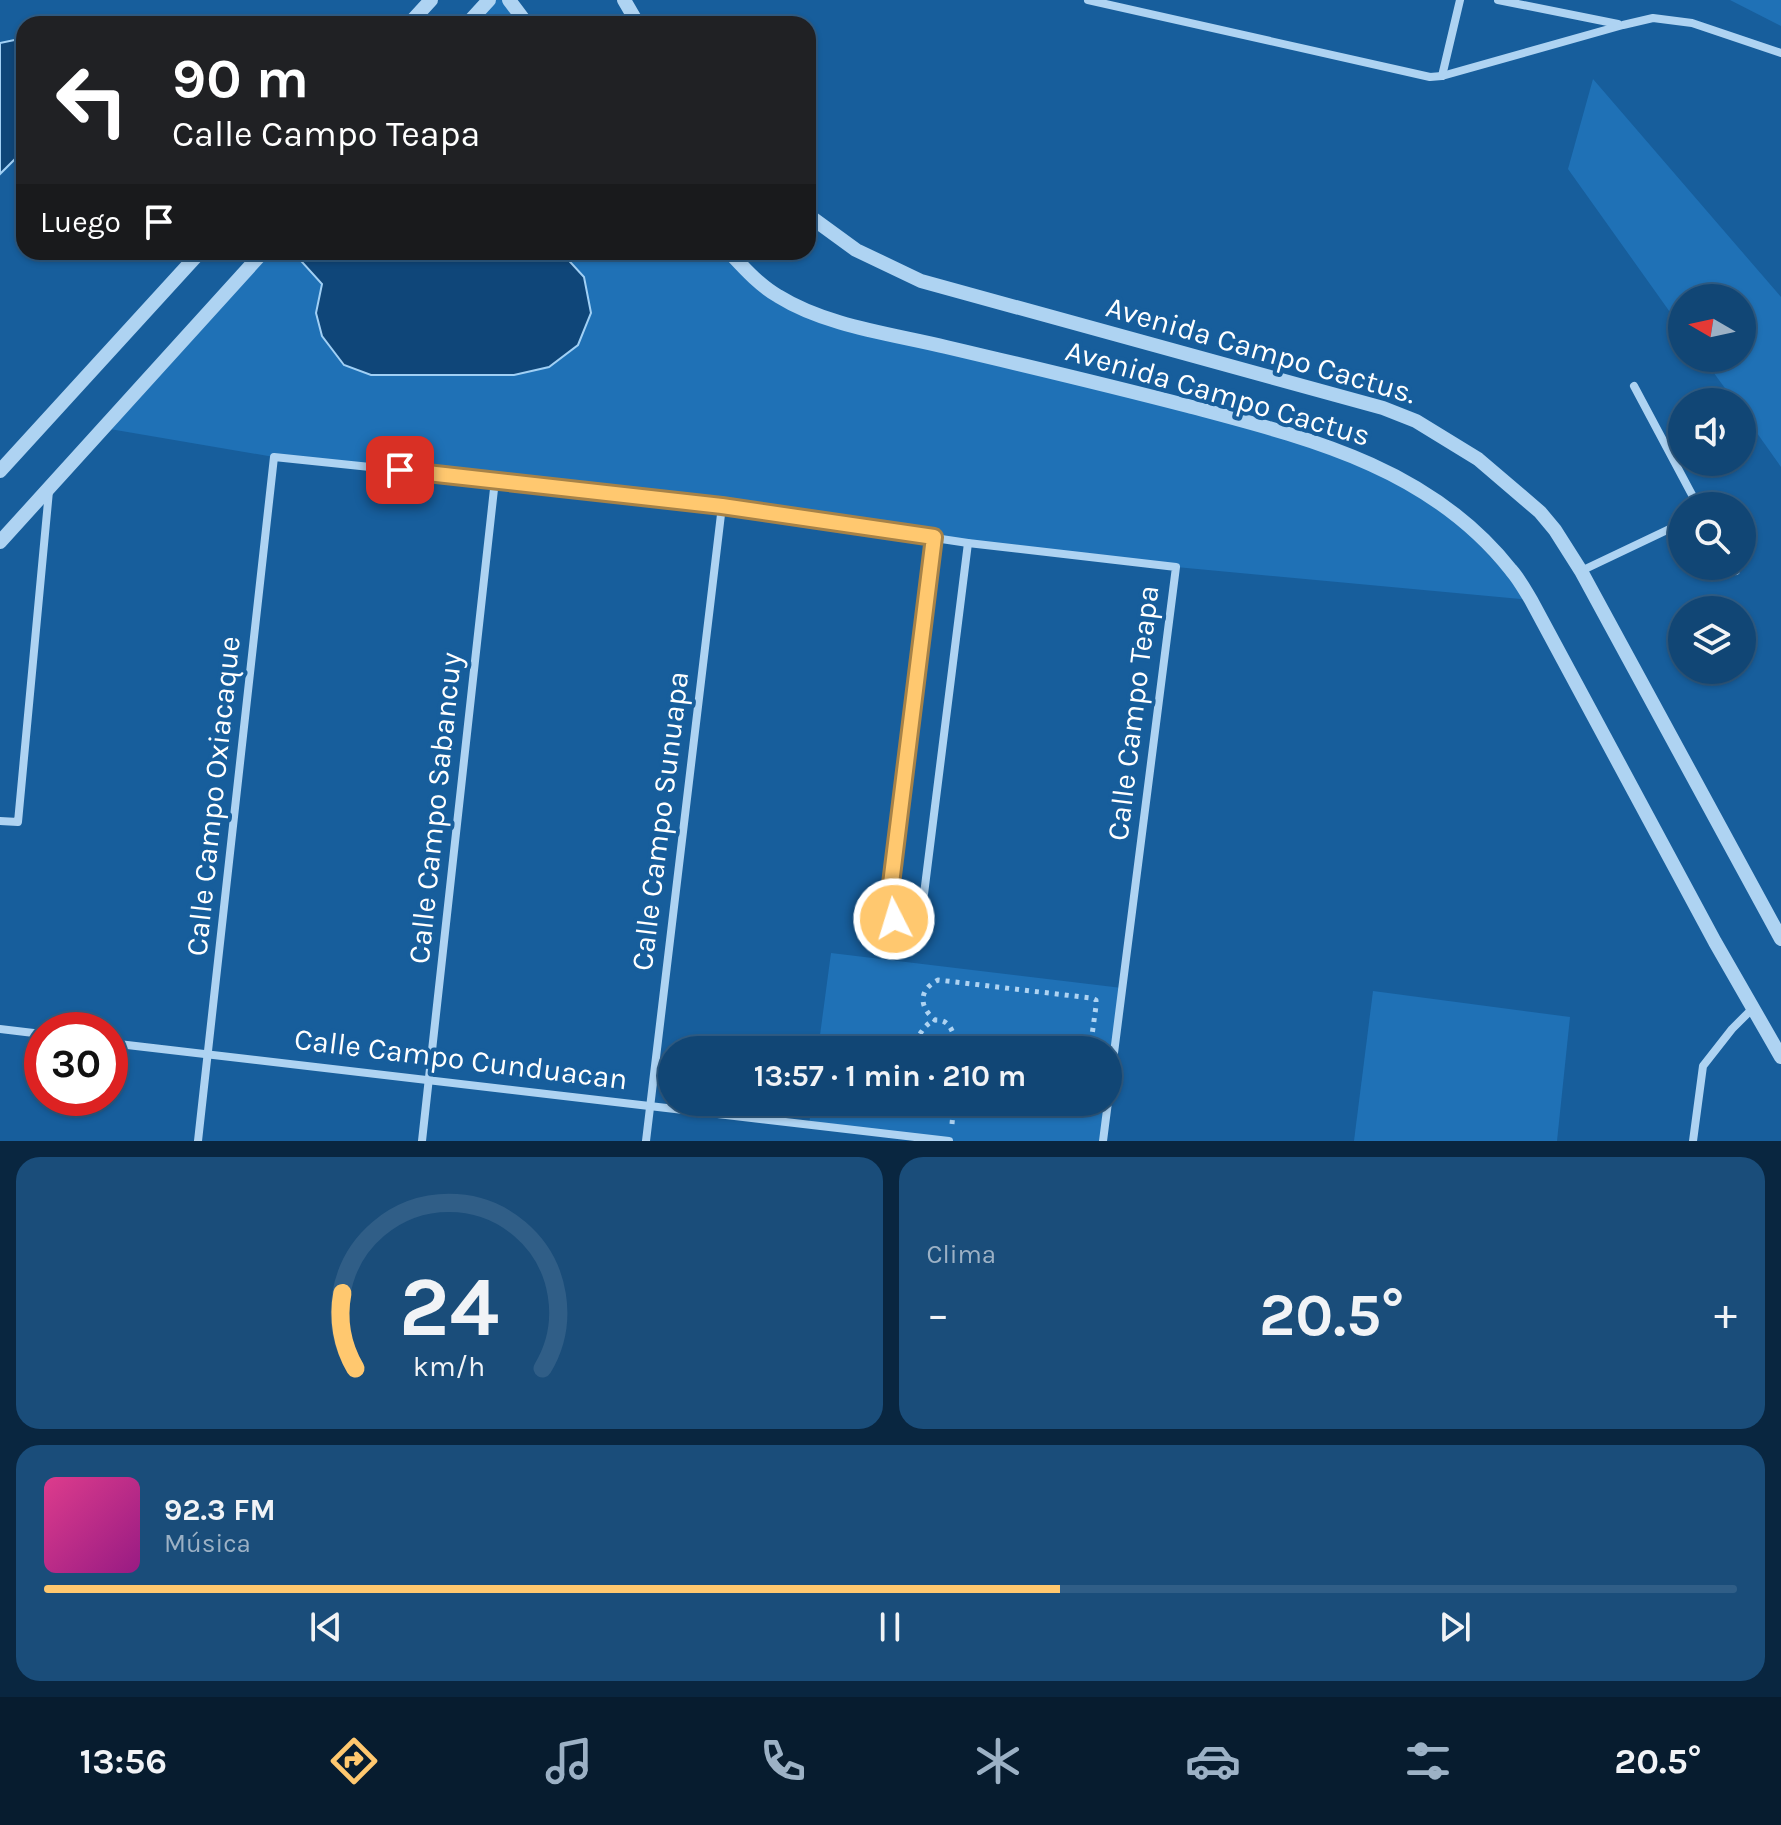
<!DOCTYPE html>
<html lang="es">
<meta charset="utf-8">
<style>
body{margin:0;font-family:Karla,sans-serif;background:#1a4d7a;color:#f1f3f6;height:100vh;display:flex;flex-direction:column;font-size:30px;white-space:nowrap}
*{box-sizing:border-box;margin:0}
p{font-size:26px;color:#9cb1c5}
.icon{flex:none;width:44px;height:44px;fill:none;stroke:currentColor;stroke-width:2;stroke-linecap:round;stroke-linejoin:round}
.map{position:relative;height:1141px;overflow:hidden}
.sheet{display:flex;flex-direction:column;gap:16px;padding:16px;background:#092640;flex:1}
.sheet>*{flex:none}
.guide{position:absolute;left:16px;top:16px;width:800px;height:244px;border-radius:24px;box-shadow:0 2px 6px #0004,0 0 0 2px #305e87;background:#202124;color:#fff;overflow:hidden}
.needle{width:52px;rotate:279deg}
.tools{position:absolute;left:1668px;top:284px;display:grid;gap:16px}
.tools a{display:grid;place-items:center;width:88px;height:88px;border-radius:50%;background:#114675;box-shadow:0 2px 6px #0004,0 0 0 2px #305e87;font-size:40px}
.speed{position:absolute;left:24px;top:1012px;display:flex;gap:16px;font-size:40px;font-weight:700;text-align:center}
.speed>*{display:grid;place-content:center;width:104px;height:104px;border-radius:50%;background:#114675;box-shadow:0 2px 6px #0004,0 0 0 2px #305e87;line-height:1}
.speed .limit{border:12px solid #d22;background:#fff;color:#111}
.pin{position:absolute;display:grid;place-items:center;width:68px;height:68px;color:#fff;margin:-34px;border-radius:16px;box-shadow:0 4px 12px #0006}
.me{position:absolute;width:88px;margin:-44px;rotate:355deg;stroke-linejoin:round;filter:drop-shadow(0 0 6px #0008)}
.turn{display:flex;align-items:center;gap:28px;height:168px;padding:0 24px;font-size:36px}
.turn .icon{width:104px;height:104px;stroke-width:2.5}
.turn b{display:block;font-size:56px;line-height:68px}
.then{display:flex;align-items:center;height:76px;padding:0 24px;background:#0003;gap:16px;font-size:30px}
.big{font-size:60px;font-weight:700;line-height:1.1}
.sheet .card{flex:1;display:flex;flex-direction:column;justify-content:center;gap:12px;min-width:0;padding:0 28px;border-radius:24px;background:#1a4d7a}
.sheet .dial{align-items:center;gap:0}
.dial svg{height:208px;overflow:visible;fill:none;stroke:#305e87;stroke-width:7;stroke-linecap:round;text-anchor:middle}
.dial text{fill:#f1f3f6;stroke:none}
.song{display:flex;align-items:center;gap:24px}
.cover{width:96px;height:96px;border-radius:12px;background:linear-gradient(135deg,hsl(330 70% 55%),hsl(310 70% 35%))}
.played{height:8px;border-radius:4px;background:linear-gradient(90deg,#ffc86f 60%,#305e87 60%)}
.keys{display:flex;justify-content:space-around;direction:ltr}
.heat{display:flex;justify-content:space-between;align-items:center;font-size:44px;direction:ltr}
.sheet .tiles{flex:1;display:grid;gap:16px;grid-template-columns:1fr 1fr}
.card:last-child{grid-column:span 2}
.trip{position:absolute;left:658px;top:1036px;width:464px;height:80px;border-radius:40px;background:#114675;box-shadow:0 2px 6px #0004,0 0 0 2px #305e87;font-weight:700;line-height:80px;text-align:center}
.dock{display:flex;height:128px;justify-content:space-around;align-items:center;background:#071c2f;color:#9cb1c5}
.dock .icon{width:56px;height:56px}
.dock .active{color:#ffc86f}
.dock b{font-size:36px;color:#f1f3f6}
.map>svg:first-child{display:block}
</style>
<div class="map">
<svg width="1781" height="1141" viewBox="0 0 1781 1141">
<rect width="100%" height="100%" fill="#175e9c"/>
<!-- green -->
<g fill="#1f71b6">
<polygon points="488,0 511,0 532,24 467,24"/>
<polygon points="1730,0 1781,0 1781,26"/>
<polygon points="1593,79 1781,297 1781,467 1742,412 1742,402 1735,402 1703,358 1742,358 1742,298 1682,298 1682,329 1568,169"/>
<polygon points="262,252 729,252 811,313 1304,438 1440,503 1531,600 1176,567 968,543 722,506 274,457 104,428"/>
<polygon points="831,953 1122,988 1108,1100 1108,1050 818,1050"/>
<polygon points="1373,991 1570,1017 1557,1141 1354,1141"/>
<polygon points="812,1102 1108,1102 1103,1141 949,1141 809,1125"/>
</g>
<!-- water -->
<g fill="#0f4679" stroke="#a1d0f5" stroke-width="2">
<polygon points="24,38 24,150 0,174 0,43"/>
<polygon points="293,252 561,252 584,277 591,313 578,345 549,367 514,375 371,375 344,365 322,336 316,313 322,284"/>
</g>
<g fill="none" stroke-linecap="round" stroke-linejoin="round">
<!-- path -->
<g stroke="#aed3f2" stroke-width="5" stroke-dasharray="4 6" stroke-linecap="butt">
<path d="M 908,1050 C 918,1040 923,1024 935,1020"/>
<path d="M 959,1050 C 953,1037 953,1019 935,1020 C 919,1007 918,990 938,980 L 1091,998 L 1096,1000 L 1096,1006 L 1090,1050"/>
<polyline points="952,1124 954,1102"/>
</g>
<!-- minor -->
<g stroke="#aed3f2" stroke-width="8">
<polyline points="1088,0 1430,77 1442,76 1623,25 1653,18 1692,23 1781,53"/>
<polyline points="1498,0 1618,24"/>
<polyline points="1442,76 1460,0"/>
<polyline points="1634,386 1698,506"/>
<polyline points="934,537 888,908 894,919 903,920 918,917 922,910 968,543"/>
<polyline points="1733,566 1736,571"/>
<polyline points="1581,571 1682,523"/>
<polyline points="0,821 18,822 49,491"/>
<polyline points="0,1029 42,1034"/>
<polyline points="110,1043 949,1141"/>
<polyline points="198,1141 274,457 495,480 722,506 968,543 1176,567 1108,1100"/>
<polyline points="422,1141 495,480"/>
<polyline points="646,1141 722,506"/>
<polyline points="1103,1141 1108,1102"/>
<polyline points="1693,1141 1703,1066 1732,1029 1753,1008"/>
</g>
<!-- tertiary -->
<g stroke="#aed3f2" stroke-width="14">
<polyline points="509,0 527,24"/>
<polyline points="624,0 638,24"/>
<polyline points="409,24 431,0"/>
<polyline points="467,24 489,0"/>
<polyline points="808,215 856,250 921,281 1383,408 1416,421 1478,459 1540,512 1555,530 1581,571 1781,939"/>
<path d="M 729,252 C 744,268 759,285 778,296 C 826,326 892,334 946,347 C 1027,366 1107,385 1188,406 C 1308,438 1430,467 1511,570 C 1519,579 1525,590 1531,600 L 1715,942 L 1781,1057"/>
<polyline points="0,471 200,252"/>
<polyline points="0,542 263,252"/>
</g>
</g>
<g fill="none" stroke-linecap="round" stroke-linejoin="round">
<!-- route casing -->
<g stroke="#a68248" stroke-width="20">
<polyline id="route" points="400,470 722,506 934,537 888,908 894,919"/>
</g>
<!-- route -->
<use href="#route" stroke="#ffc86f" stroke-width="14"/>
</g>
<g text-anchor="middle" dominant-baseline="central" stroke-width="8" stroke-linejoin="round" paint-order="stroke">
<!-- street labels -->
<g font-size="30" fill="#fff" stroke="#175e9c">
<text transform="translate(1261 350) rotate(16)">Avenida Campo Cactus.</text>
<text transform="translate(1218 393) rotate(16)">Avenida Campo Cactus</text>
<text transform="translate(1133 713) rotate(-83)">Calle Campo Teapa</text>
<text transform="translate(213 796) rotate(-84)">Calle Campo Oxiacaque</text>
<text transform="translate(435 808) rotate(-84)">Calle Campo Sabancuy</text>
<text transform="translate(660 821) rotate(-83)">Calle Campo Sunuapa</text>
<text transform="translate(461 1059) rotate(7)">Calle Campo Cunduacan</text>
</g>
</g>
</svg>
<div class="tools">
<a><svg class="needle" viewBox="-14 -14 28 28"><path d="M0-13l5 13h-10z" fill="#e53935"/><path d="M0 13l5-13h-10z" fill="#9cb1c5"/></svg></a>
<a><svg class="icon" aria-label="sound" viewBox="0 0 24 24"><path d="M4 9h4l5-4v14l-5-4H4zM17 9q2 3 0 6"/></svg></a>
<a><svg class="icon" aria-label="search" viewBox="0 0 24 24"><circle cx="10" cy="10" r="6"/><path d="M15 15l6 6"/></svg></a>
<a><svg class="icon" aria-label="layers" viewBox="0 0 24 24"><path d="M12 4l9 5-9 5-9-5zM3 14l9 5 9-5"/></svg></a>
</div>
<div class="speed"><div class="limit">30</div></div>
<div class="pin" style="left:400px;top:470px;background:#d93025"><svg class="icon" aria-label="arrive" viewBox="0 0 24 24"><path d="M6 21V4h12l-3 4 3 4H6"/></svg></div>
<svg class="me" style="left:894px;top:919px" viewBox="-20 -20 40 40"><circle r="17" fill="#ffc86f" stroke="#fff" stroke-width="3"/><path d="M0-11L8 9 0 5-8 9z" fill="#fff"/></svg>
<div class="trip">13:57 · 1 min · 210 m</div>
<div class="guide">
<div class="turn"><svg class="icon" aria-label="left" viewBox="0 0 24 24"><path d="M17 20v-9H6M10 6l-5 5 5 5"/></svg><div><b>90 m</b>Calle Campo Teapa</div></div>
<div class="then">Luego<svg class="icon" aria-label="arrive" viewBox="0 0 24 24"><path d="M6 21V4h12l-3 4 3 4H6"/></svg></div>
</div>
</div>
<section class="sheet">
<div class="tiles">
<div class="card dial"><svg viewBox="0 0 100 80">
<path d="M14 69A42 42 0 1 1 86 69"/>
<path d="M14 69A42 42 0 0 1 9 40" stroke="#ffc86f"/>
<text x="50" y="56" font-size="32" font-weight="700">24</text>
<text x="50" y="72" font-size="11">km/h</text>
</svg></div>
<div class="card"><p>Clima</p>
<div class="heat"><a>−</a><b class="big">20.5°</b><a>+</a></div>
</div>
<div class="card">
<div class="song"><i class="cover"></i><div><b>92.3 FM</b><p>Música</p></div></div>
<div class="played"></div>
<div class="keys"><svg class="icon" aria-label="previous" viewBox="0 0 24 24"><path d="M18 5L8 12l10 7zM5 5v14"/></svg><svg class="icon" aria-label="pause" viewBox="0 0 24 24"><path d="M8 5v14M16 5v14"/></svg><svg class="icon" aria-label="next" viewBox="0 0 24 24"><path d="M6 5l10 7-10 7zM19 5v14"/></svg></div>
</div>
</div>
</section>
<nav class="dock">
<b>13:56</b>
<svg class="icon active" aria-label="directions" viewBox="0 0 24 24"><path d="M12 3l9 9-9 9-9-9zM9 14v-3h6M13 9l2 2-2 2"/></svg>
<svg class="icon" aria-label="music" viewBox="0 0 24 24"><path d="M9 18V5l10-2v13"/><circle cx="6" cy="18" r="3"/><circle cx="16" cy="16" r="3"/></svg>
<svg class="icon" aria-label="phone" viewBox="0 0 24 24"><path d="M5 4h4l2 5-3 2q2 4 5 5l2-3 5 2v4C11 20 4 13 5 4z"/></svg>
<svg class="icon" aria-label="climate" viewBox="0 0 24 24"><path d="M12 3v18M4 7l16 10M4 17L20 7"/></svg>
<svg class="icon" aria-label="car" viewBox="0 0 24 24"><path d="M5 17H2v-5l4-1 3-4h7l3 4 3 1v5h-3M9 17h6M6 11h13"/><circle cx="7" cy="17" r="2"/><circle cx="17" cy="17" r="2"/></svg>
<svg class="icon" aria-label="filters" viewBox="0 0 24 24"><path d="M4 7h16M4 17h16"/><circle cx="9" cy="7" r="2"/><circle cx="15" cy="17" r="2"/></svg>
<b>20.5°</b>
</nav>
